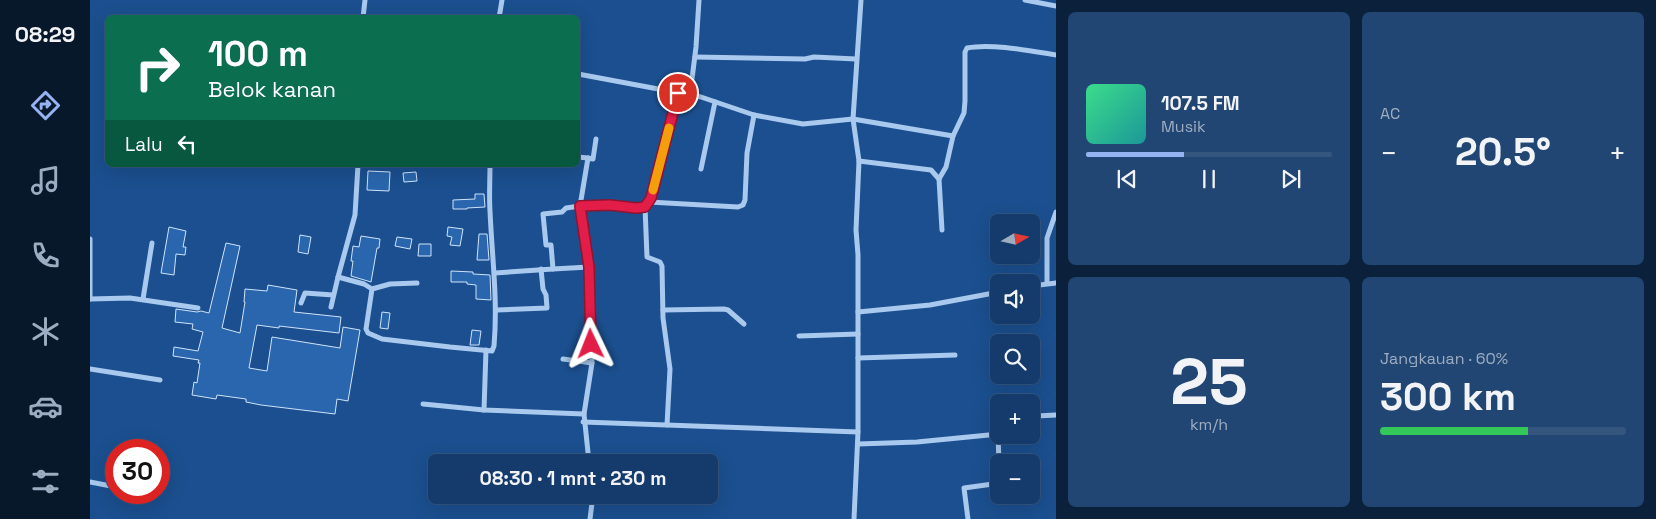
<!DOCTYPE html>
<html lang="id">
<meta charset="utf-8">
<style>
body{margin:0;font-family:"Space Grotesk",sans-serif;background:#214673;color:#f1f3f6;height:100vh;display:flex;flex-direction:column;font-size:19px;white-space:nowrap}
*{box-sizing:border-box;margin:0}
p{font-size:16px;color:#9dadc1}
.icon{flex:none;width:28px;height:28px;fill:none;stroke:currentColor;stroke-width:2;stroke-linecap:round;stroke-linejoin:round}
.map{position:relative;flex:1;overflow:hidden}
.drawer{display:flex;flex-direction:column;gap:12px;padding:12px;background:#0b203b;width:600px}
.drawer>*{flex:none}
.hud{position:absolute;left:15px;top:15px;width:475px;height:152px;border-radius:8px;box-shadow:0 5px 20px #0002,0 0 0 1px #33557e;background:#0b6e4f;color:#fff;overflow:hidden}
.needle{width:32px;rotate:81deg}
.buttons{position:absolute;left:900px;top:214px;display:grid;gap:10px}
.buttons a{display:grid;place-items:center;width:50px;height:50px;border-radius:8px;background:#143b6b;box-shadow:0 5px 20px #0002,0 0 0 1px #33557e;font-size:25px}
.speed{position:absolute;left:15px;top:439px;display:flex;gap:10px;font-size:25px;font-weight:700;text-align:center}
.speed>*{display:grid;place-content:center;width:65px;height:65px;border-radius:50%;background:#143b6b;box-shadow:0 5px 20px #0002,0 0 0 1px #33557e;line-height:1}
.speed .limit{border:8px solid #d22;background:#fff;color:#111}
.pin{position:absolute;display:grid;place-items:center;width:42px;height:42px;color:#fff;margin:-21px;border:2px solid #fff;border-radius:50%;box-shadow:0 1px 5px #0007}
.me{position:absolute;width:55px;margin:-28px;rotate:358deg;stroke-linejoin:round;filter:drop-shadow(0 0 4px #0008)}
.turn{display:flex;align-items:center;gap:18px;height:105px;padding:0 20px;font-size:22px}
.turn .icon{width:65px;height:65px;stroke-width:2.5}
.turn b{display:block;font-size:35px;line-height:42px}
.then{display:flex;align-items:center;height:48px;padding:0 20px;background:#0003;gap:10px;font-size:19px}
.big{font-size:38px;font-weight:800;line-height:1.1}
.drawer .card{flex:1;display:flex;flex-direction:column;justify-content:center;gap:8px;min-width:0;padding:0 18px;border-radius:8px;background:#214673}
.drawer .dial{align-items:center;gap:0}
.dial b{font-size:65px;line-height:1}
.song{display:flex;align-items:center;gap:15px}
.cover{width:60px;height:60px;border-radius:8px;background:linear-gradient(135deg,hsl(150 70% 55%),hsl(180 70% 35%))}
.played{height:5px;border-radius:2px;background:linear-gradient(90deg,#95b2f1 40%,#33557e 40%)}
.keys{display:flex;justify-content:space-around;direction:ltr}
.heat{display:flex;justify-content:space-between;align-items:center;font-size:28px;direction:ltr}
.charge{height:8px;border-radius:4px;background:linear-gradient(90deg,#34c759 60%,#33557e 0)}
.drawer .tiles{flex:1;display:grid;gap:12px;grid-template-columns:repeat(2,1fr)}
.trip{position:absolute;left:338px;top:454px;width:290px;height:50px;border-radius:8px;background:#143b6b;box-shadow:0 5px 20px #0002,0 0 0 1px #33557e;font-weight:800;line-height:50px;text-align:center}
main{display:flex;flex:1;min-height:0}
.tabs{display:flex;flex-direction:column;width:90px;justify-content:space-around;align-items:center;background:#08182b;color:#9dadc1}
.tabs .icon{width:35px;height:35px}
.tabs .active{color:#95b2f1}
.tabs b{font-size:22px;color:#f1f3f6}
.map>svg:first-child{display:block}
</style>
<main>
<nav class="tabs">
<b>08:29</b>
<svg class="icon active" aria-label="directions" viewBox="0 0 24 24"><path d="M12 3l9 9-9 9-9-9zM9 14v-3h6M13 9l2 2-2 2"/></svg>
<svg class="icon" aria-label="music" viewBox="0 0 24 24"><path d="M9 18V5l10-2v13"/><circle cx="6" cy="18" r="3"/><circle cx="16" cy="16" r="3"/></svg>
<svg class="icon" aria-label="phone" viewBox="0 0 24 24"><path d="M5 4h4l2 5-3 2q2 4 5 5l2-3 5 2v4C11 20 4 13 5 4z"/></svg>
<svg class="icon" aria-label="climate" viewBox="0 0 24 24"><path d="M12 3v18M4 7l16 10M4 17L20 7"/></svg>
<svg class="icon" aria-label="car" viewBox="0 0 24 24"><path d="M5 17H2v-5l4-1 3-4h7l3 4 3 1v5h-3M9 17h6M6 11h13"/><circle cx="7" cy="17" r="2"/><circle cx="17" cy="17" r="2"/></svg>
<svg class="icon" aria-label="filters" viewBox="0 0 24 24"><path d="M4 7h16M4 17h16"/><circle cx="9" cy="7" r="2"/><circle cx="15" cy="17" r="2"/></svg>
</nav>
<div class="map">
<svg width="966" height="519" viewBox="0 0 966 519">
<rect width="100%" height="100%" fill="#1b4f8f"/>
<!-- building -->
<g fill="#2a66ad" stroke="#cfe3fa">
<polygon points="278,171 300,172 299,191 277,190"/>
<polygon points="326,172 327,181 314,182 313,173"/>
<polygon points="385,194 394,194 395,207 377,208 377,209 363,209 363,200 385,199"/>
<polygon points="79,227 96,231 93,247 96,247 95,255 86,254 84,275 71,273"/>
<polygon points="358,227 373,229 370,246 360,245 362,237 357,236"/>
<polygon points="389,234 397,234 399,260 387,260"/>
<polygon points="210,235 221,237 218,254 208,252"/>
<polygon points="271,236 290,239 289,248 287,248 281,282 261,276 263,261 261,261 263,246 269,247"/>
<polygon points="307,237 322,239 320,249 305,246"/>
<polygon points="136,243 150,246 132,328 150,333 155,302 154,302 155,289 177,291 178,285 207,290 204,312 251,317 249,333 189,326 189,328 167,325 159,368 177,371 182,337 250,348 253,327 270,330 258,401 247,399 245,414 171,405 156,402 156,399 127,395 126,399 102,395 104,382 107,383 110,363 108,363 109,360 83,356 84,347 108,351 113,332 102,329 103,324 85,322 86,309 107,312 111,311 119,313"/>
<polygon points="329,244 341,244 341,256 328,256"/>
<polygon points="361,271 383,272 383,274 400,275 401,300 386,299 386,285 377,284 377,282 361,282"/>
<polygon points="292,312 300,313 298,329 290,328"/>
<polygon points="382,330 391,331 389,345 380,345"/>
</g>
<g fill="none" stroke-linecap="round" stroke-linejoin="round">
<!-- street -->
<g stroke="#a9c9ee" stroke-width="5">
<polyline points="935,0 966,6"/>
<polyline points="273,18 275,0"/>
<polyline points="409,18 412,0"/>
<polyline points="605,57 715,59 724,57 766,59"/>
<polyline points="488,74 611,97 664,115 713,124 763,119 863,136"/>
<polyline points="600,95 606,47 609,0"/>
<polyline points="488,157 498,158"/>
<polyline points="769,161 841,170 849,179 852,230"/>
<path d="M 268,165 L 265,215 L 248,277 L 274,284 L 282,289 L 276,329 L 278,333 L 292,339 L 360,347 L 402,351 L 404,346 C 408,300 402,257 400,211 C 399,196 400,180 400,165"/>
<polyline points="611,169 625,102"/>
<path d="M 849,179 L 856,167 L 863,136 L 874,113 L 875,101 L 875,52 L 877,48 C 901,43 941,51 966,55"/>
<polyline points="559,202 648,207 653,205 655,200 657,153 664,115"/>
<polyline points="555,207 557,257 570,262 572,266 573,318 580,369 577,425"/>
<polyline points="463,269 499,267"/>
<polyline points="405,273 463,269 461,245 456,245 453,214 472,212 476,208 490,206 498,158 503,159 506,139"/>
<polyline points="957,283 957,238 966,212"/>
<polyline points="941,286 966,283"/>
<polyline points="282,289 300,284 327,283"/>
<polyline points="0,299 40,298 108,308"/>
<polyline points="0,299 0,239"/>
<polyline points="53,299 62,243"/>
<polyline points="211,303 215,293 243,295"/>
<polyline points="241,307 248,277"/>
<polyline points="407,310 457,308 456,295 453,289 451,269"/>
<polyline points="573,310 634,309 638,310 654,324"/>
<polyline points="768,312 840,305 909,292"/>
<polyline points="709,336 768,334"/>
<polyline points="768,358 865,355"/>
<polyline points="473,359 502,363"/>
<polyline points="0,369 70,380"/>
<polyline points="333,404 394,410 494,414"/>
<polyline points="394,410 396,350"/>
<polyline points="493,422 768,432"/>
<polyline points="941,431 944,418 946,416 966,415"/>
<polyline points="908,435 909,462"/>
<polyline points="768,444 827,442 909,434"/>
<polyline points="499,462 494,414 502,363 499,267 490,206 520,205 546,208 555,207 561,198 588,93"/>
<polyline points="0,482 26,487"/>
<polyline points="500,519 503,495"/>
<polyline points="764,519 768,432 768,255 766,230 769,161 763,119 771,0"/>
<polyline points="878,519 874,488 903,484 909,473"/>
</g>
</g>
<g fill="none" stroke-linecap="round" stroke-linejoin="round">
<!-- route casing -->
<g stroke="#92132f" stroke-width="12">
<polyline id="route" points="501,344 499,267 490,206 520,205 546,208 555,207 561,198 588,93"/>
</g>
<!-- route -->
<use href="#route" stroke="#e11d48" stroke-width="9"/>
<!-- slow -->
<polyline stroke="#f59e0b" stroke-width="9" points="563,190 579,128"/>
</g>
</svg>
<div class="buttons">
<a><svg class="needle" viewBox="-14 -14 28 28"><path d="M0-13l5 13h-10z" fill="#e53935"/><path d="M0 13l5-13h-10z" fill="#9dadc1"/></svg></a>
<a><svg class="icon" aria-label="sound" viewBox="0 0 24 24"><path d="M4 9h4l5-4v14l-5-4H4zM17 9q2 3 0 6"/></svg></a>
<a><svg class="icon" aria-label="search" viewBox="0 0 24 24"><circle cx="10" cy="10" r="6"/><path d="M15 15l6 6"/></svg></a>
<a>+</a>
<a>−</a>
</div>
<div class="speed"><div class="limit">30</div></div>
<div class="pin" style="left:588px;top:93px;background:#d93025"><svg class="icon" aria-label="arrive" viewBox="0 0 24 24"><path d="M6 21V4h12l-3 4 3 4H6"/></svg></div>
<svg class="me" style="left:501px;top:344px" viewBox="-20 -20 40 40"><path d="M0-17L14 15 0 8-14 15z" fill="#e11d48" stroke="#fff" stroke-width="4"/></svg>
<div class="trip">08:30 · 1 mnt · 230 m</div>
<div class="hud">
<div class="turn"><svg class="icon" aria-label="right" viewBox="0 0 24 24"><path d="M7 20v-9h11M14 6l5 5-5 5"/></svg><div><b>100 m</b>Belok kanan</div></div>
<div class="then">Lalu<svg class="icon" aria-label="left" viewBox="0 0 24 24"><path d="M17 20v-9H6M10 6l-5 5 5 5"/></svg></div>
</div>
</div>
<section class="drawer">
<div class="tiles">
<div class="card">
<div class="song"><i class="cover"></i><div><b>107.5 FM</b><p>Musik</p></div></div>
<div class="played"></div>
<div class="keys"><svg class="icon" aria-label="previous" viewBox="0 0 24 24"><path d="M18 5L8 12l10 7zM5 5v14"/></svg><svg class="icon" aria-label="pause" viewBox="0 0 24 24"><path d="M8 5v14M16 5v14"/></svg><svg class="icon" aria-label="next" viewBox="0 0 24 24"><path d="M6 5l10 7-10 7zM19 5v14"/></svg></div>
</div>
<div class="card"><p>AC</p>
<div class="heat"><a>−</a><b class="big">20.5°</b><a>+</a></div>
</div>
<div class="card dial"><b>25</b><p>km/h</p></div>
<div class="card"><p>Jangkauan · 60%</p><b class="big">300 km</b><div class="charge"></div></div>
</div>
</section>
</main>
